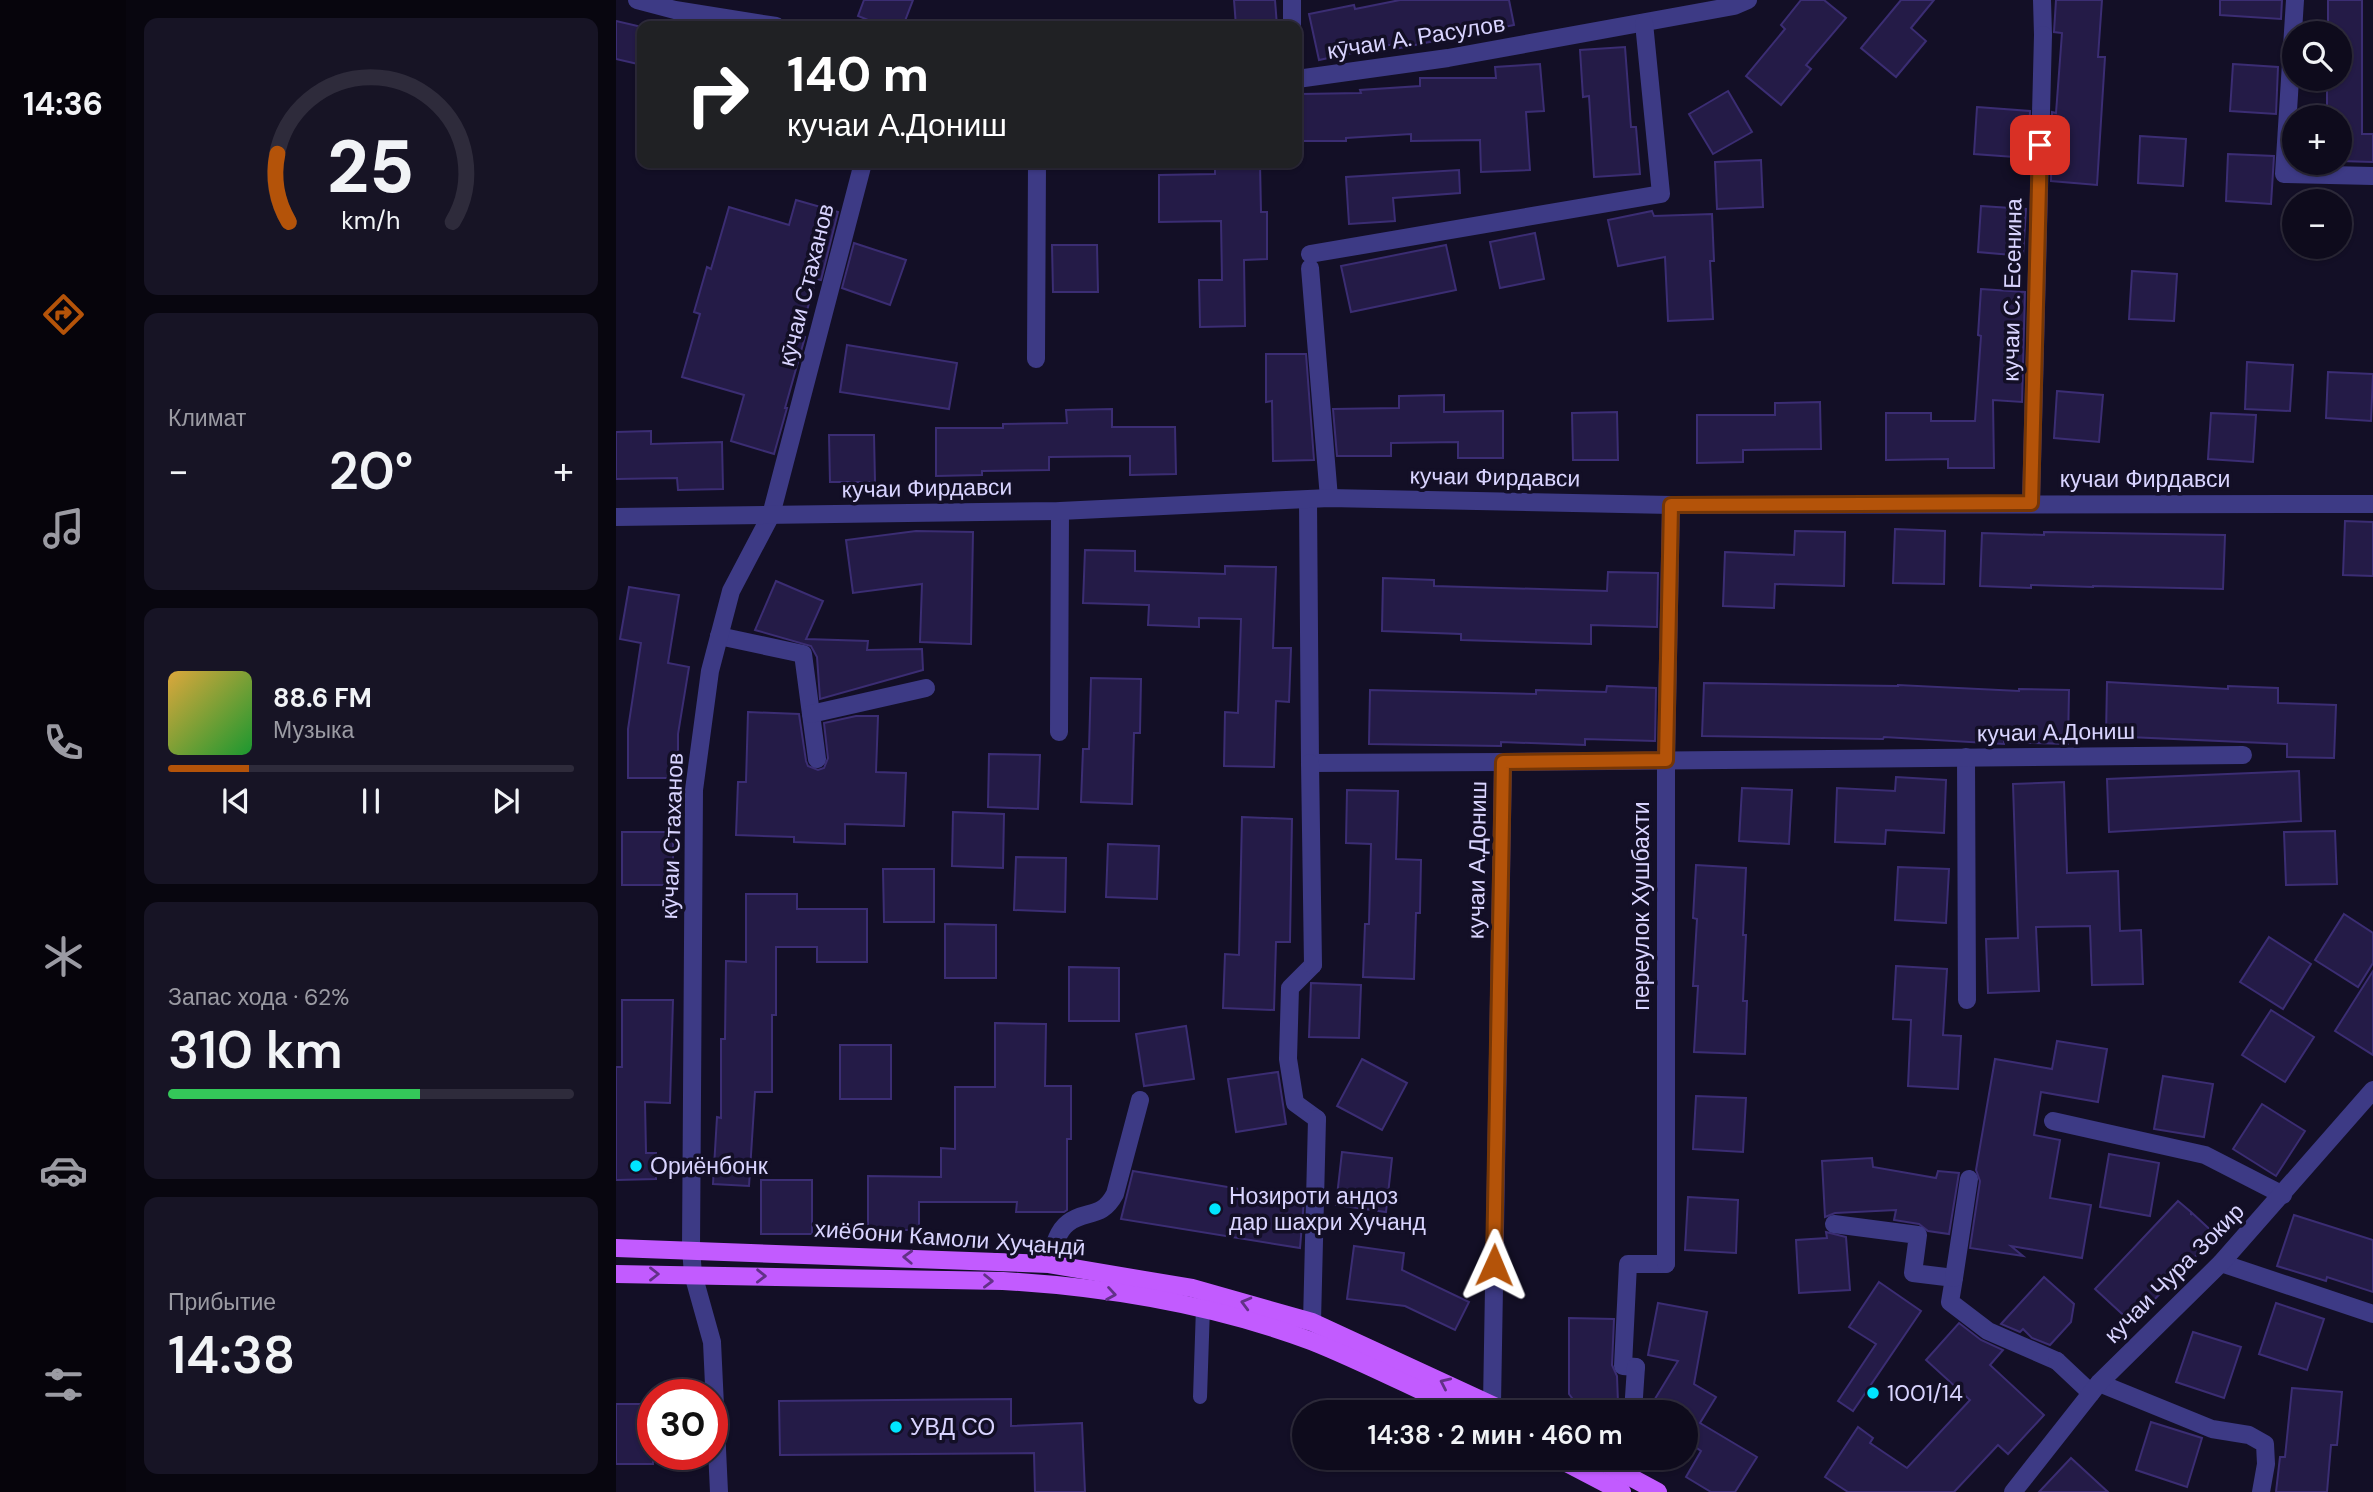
<!DOCTYPE html>
<html lang="ru">
<meta charset="utf-8">
<style>
body{margin:0;font-family:"DM Sans",sans-serif;background:#171425;color:#f1f3f6;height:100vh;display:flex;flex-direction:column;font-size:26px;white-space:nowrap}
*{box-sizing:border-box;margin:0}
p{font-size:23px;color:#9b9ba3}
.icon{flex:none;width:38px;height:38px;fill:none;stroke:currentColor;stroke-width:2;stroke-linecap:round;stroke-linejoin:round}
.map{position:relative;flex:1;overflow:hidden}
.details{display:flex;flex-direction:column;gap:18px;padding:18px;background:#08060f;width:490px}
.details>*{flex:none}
.top-card{position:absolute;left:21px;top:21px;width:665px;height:147px;border-radius:14px;box-shadow:0 2px 5px #0004,0 0 0 2px #2e2b3b;background:#202124;color:#fff;overflow:hidden}
.controls{position:absolute;left:1666px;top:21px;display:grid;gap:14px}
.controls a{display:grid;place-items:center;width:70px;height:70px;border-radius:50%;background:#0e0b1c;box-shadow:0 2px 5px #0004,0 0 0 2px #2e2b3b;font-size:35px}
.speed{position:absolute;left:21px;top:1379px;display:flex;gap:14px;font-size:35px;font-weight:700;text-align:center}
.speed>*{display:grid;place-content:center;width:91px;height:91px;border-radius:50%;background:#0e0b1c;box-shadow:0 2px 5px #0004,0 0 0 2px #2e2b3b;line-height:1}
.speed .limit{border:10px solid #d22;background:#fff;color:#111}
.pin{position:absolute;display:grid;place-items:center;width:60px;height:60px;color:#fff;margin:-30px;border-radius:14px;box-shadow:0 4px 10px #0006}
.me{position:absolute;width:77px;margin:-38px;rotate:1deg;stroke-linejoin:round;filter:drop-shadow(0 0 5px #0008)}
.turn{display:flex;align-items:center;gap:24px;height:147px;padding:0 35px;font-size:32px}
.turn .icon{width:91px;height:91px;stroke-width:2.5}
.turn b{display:block;font-size:49px;line-height:60px}
.big{font-size:52px;font-weight:600;line-height:1.1}
.details .card{flex:1;display:flex;flex-direction:column;justify-content:center;gap:10px;min-width:0;padding:0 24px;border-radius:14px;background:#171425}
.details .dial{align-items:center;gap:0}
.dial svg{height:182px;overflow:visible;fill:none;stroke:#2e2b3b;stroke-width:7;stroke-linecap:round;text-anchor:middle}
.dial text{fill:#f1f3f6;stroke:none}
.song{display:flex;align-items:center;gap:21px}
.cover{width:84px;height:84px;border-radius:10px;background:linear-gradient(135deg,hsl(40 70% 55%),hsl(130 70% 35%))}
.played{height:7px;border-radius:4px;background:linear-gradient(90deg,#b45309 20%,#2e2b3b 20%)}
.keys{display:flex;justify-content:space-around;direction:ltr}
.heat{display:flex;justify-content:space-between;align-items:center;font-size:38px;direction:ltr}
.charge{height:10px;border-radius:5px;background:linear-gradient(90deg,#34c759 62%,#2e2b3b 0)}
.trip{position:absolute;left:676px;top:1400px;width:406px;height:70px;border-radius:35px;background:#0e0b1c;box-shadow:0 2px 5px #0004,0 0 0 2px #2e2b3b;font-weight:600;line-height:70px;text-align:center}
main{display:flex;flex:1;min-height:0}
.dock{display:flex;flex-direction:column;width:126px;justify-content:space-around;align-items:center;background:#06040b;color:#9b9ba3}
.dock .icon{width:49px;height:49px}
.dock .selected{color:#b45309}
.dock b{font-size:32px;color:#f1f3f6}
.map>svg:first-child{display:block}
</style>
<main>
<nav class="dock">
<b>14:36</b>
<svg class="icon selected" aria-label="directions" viewBox="0 0 24 24"><path d="M12 3l9 9-9 9-9-9zM9 14v-3h6M13 9l2 2-2 2"/></svg>
<svg class="icon" aria-label="music" viewBox="0 0 24 24"><path d="M9 18V5l10-2v13"/><circle cx="6" cy="18" r="3"/><circle cx="16" cy="16" r="3"/></svg>
<svg class="icon" aria-label="phone" viewBox="0 0 24 24"><path d="M5 4h4l2 5-3 2q2 4 5 5l2-3 5 2v4C11 20 4 13 5 4z"/></svg>
<svg class="icon" aria-label="climate" viewBox="0 0 24 24"><path d="M12 3v18M4 7l16 10M4 17L20 7"/></svg>
<svg class="icon" aria-label="car" viewBox="0 0 24 24"><path d="M5 17H2v-5l4-1 3-4h7l3 4 3 1v5h-3M9 17h6M6 11h13"/><circle cx="7" cy="17" r="2"/><circle cx="17" cy="17" r="2"/></svg>
<svg class="icon" aria-label="filters" viewBox="0 0 24 24"><path d="M4 7h16M4 17h16"/><circle cx="9" cy="7" r="2"/><circle cx="15" cy="17" r="2"/></svg>
</nav>
<section class="details">
<div class="card dial"><svg viewBox="0 0 100 80">
<path d="M14 69A42 42 0 1 1 86 69"/>
<path d="M14 69A42 42 0 0 1 9 39" stroke="#b45309"/>
<text x="50" y="56" font-size="32" font-weight="700">25</text>
<text x="50" y="72" font-size="11">km/h</text>
</svg></div>
<div class="card"><p>Климат</p>
<div class="heat"><a>−</a><b class="big">20°</b><a>+</a></div>
</div>
<div class="card">
<div class="song"><i class="cover"></i><div><b>88.6 FM</b><p>Музыка</p></div></div>
<div class="played"></div>
<div class="keys"><svg class="icon" aria-label="previous" viewBox="0 0 24 24"><path d="M18 5L8 12l10 7zM5 5v14"/></svg><svg class="icon" aria-label="pause" viewBox="0 0 24 24"><path d="M8 5v14M16 5v14"/></svg><svg class="icon" aria-label="next" viewBox="0 0 24 24"><path d="M6 5l10 7-10 7zM19 5v14"/></svg></div>
</div>
<div class="card"><p>Запас хода · 62%</p><b class="big">310 km</b><div class="charge"></div></div>
<div class="card"><p>Прибытие</p><b class="big">14:38</b></div>
</section>
<div class="map">
<svg width="1757" height="1492" viewBox="0 0 1757 1492">
<rect width="100%" height="100%" fill="#130f26"/>
<!-- building -->
<g fill="#241b47" stroke="#3b2d73" stroke-width="2">
<polygon points="248,0 297,0 287,26 267,26 242,16"/>
<polygon points="618,0 659,0 661,26 620,26"/>
<polygon points="784,0 893,0 898,25 779,49 778,44 703,60 693,14 738,5 739,9"/>
<polygon points="1185,0 1208,0 1230,18 1190,65 1195,69 1165,105 1130,76 1169,29 1165,25"/>
<polygon points="1285,0 1318,0 1295,28 1310,41 1280,77 1245,48"/>
<polygon points="1440,0 1486,0 1482,57 1489,57 1481,185 1435,181 1436,112 1440,113 1446,33 1438,32"/>
<polygon points="1604,0 1666,0 1665,19 1604,15"/>
<polygon points="1712,0 1746,0 1746,134 1757,134 1757,162 1724,161 1724,117 1711,117 1711,79 1724,79 1724,33 1712,33"/>
<polygon points="0,21 26,27 26,65 0,59"/>
<polygon points="1009,47 1015,127 1020,127 1024,174 978,177 973,96 967,97 964,50"/>
<polygon points="924,64 928,111 910,112 914,170 865,172 864,140 795,141 795,134 730,138 730,141 685,141 685,94 745,93 744,90 804,86 804,78 880,78 879,67"/>
<polygon points="1617,64 1662,67 1660,114 1614,111"/>
<polygon points="1112,91 1136,132 1097,154 1073,114"/>
<polygon points="1361,107 1414,111 1412,158 1358,154"/>
<polygon points="1524,136 1570,139 1567,186 1522,183"/>
<polygon points="1612,154 1658,156 1655,204 1610,201"/>
<polygon points="1145,160 1147,207 1101,209 1099,162"/>
<polygon points="599,163 644,163 645,212 651,212 651,259 628,260 629,326 584,327 583,280 606,280 605,221 543,222 543,175 599,174"/>
<polygon points="843,170 844,193 777,198 779,221 733,224 730,177"/>
<polygon points="180,200 222,212 205,280 200,279 184,335 189,337 169,408 171,408 158,454 115,441 128,395 66,377 84,314 78,312 91,267 95,269 113,207 173,225"/>
<polygon points="1365,206 1410,209 1407,256 1362,252"/>
<polygon points="1036,211 1038,216 1096,214 1098,261 1094,261 1097,319 1052,321 1049,257 1002,266 992,220"/>
<polygon points="919,233 928,279 884,288 874,242"/>
<polygon points="238,243 290,260 274,305 226,288"/>
<polygon points="436,245 481,245 482,292 437,292"/>
<polygon points="830,245 840,290 735,312 725,266"/>
<polygon points="1516,271 1561,274 1558,321 1513,319"/>
<polygon points="1365,289 1409,292 1406,402 1377,400 1378,468 1332,468 1332,459 1270,460 1270,413 1315,413 1315,421 1359,421 1365,336 1362,335"/>
<polygon points="231,345 341,363 333,409 224,392"/>
<polygon points="650,354 690,354 698,460 657,461 656,401 650,402"/>
<polygon points="1631,362 1677,365 1674,411 1629,409"/>
<polygon points="1712,372 1757,374 1755,421 1710,418"/>
<polygon points="1441,391 1487,395 1483,442 1438,438"/>
<polygon points="828,395 828,412 887,411 887,458 842,458 842,442 775,443 775,456 721,456 717,409 783,408 783,396"/>
<polygon points="1204,402 1205,449 1127,450 1127,462 1081,463 1081,415 1159,415 1159,403"/>
<polygon points="496,409 496,427 559,427 560,474 514,475 514,456 433,457 433,470 366,471 366,475 320,476 320,428 387,428 387,424 451,423 450,410"/>
<polygon points="1001,412 1002,460 957,460 956,413"/>
<polygon points="1595,413 1640,415 1637,462 1592,459"/>
<polygon points="35,431 35,444 106,442 107,489 62,490 61,478 0,479 0,432"/>
<polygon points="213,435 258,435 259,482 214,482"/>
<polygon points="1729,521 1757,522 1757,576 1727,575"/>
<polygon points="1279,529 1329,531 1328,584 1277,583"/>
<polygon points="300,531 357,532 355,644 304,642 306,584 237,593 230,540"/>
<polygon points="1179,531 1229,532 1228,586 1159,584 1158,608 1107,606 1109,552 1178,555"/>
<polygon points="1428,532 1609,535 1607,589 1477,586 1477,587 1415,585 1415,588 1364,586 1366,533 1428,535"/>
<polygon points="469,550 519,551 519,571 609,574 609,566 660,567 657,648 675,648 673,702 660,701 658,767 608,766 609,712 622,713 625,619 583,618 583,627 532,625 533,605 467,603"/>
<polygon points="992,572 1042,573 1041,627 975,625 975,644 845,640 845,634 766,631 767,578 818,580 818,586 991,591"/>
<polygon points="160,581 207,601 190,639 252,641 251,650 306,649 307,670 204,699 201,657 195,646 139,630"/>
<polygon points="13,587 63,595 52,663 73,667 62,734 62,778 12,778 12,729 25,643 4,639"/>
<polygon points="475,678 525,679 524,733 518,733 516,804 465,802 467,749 473,749"/>
<polygon points="1491,682 1612,689 1612,686 1662,688 1662,703 1720,705 1718,758 1671,757 1671,744 1490,736"/>
<polygon points="1088,683 1282,686 1282,685 1403,691 1403,689 1453,690 1452,744 1388,742 1388,744 1268,737 1267,739 1086,736"/>
<polygon points="991,686 1040,688 1039,741 969,739 969,745 885,742 885,746 753,744 754,690 920,694 920,690 990,692"/>
<polygon points="132,712 183,714 190,761 192,766 202,770 208,768 212,758 208,723 240,716 262,716 260,772 290,773 288,826 229,824 229,844 178,842 178,837 120,835 122,782 130,782"/>
<polygon points="373,754 424,755 422,809 372,807"/>
<polygon points="1683,771 1685,821 1493,832 1491,779"/>
<polygon points="1280,777 1330,780 1328,833 1270,830 1269,844 1219,842 1221,788 1279,791"/>
<polygon points="1448,782 1451,873 1502,871 1504,931 1525,930 1527,984 1476,985 1474,926 1420,927 1423,991 1372,993 1370,939 1402,938 1397,784"/>
<polygon points="1126,788 1176,790 1173,844 1123,841"/>
<polygon points="731,790 782,791 780,859 805,860 804,913 800,913 798,979 747,977 749,924 753,924 755,844 730,843"/>
<polygon points="337,812 388,814 387,868 336,866"/>
<polygon points="626,817 676,819 674,942 660,942 658,1010 607,1008 609,954 623,955"/>
<polygon points="1719,831 1721,884 1670,885 1668,832"/>
<rect x="6" y="832" width="51" height="53"/>
<polygon points="492,844 543,846 541,899 490,897"/>
<polygon points="400,857 450,858 449,912 398,910"/>
<polygon points="1080,865 1130,868 1127,935 1130,935 1127,1001 1131,1001 1129,1054 1078,1052 1082,986 1077,986 1081,919 1077,918"/>
<polygon points="1282,867 1333,869 1330,923 1279,920"/>
<polygon points="267,869 318,869 318,922 268,922"/>
<polygon points="130,894 181,894 181,909 251,909 251,962 201,962 201,947 160,947 160,1015 156,1015 156,1092 139,1092 133,1186 97,1184 101,1117 105,1118 105,1039 109,1039 110,961 130,962"/>
<polygon points="1728,914 1757,933 1757,963 1742,987 1699,960"/>
<polygon points="329,924 380,925 380,978 329,978"/>
<polygon points="1653,937 1695,964 1667,1009 1624,982"/>
<polygon points="1280,966 1331,969 1327,1035 1345,1036 1342,1089 1292,1086 1295,1020 1277,1019"/>
<polygon points="453,967 503,968 503,1021 453,1021"/>
<polygon points="1757,971 1757,1055 1719,1031"/>
<polygon points="695,983 745,985 743,1038 693,1037"/>
<polygon points="6,1000 57,1000 54,1103 29,1102 30,1153 40,1153 40,1179 0,1180 0,1067 6,1067"/>
<polygon points="1655,1010 1698,1037 1669,1082 1626,1055"/>
<polygon points="379,1023 430,1024 429,1086 455,1086 455,1139 451,1139 451,1210 448,1212 400,1212 401,1202 303,1202 303,1230 252,1230 252,1176 325,1177 325,1148 339,1149 339,1087 379,1087"/>
<polygon points="570,1026 578,1079 528,1086 520,1034"/>
<polygon points="1441,1041 1491,1049 1482,1102 1425,1092 1418,1135 1444,1140 1434,1198 1475,1205 1466,1258 1395,1246 1407,1256 1354,1248 1364,1181 1360,1170 1379,1059 1436,1069"/>
<rect x="224" y="1045" width="51" height="54"/>
<polygon points="746,1059 791,1083 766,1130 721,1106"/>
<polygon points="662,1072 670,1124 620,1132 612,1079"/>
<polygon points="1547,1076 1597,1084 1588,1137 1538,1129"/>
<polygon points="1080,1096 1130,1098 1127,1152 1077,1149"/>
<polygon points="1646,1104 1689,1131 1660,1176 1617,1149"/>
<polygon points="726,1152 776,1158 770,1212 720,1205"/>
<polygon points="1493,1154 1543,1163 1534,1216 1484,1207"/>
<polygon points="1256,1158 1257,1167 1320,1178 1322,1171 1343,1173 1333,1234 1312,1231 1303,1224 1278,1220 1280,1210 1219,1213 1209,1217 1206,1161"/>
<polygon points="517,1171 688,1200 684,1248 505,1219"/>
<rect x="145" y="1180" width="51" height="54"/>
<polygon points="1072,1197 1122,1200 1120,1253 1069,1250"/>
<polygon points="1562,1201 1575,1212 1575,1215 1576,1213 1600,1235 1516,1323 1479,1289"/>
<polygon points="1678,1215 1757,1240 1757,1292 1711,1277 1710,1281 1661,1266"/>
<polygon points="1210,1232 1230,1237 1234,1290 1183,1293 1180,1240 1211,1238"/>
<polygon points="738,1246 788,1253 786,1270 853,1302 839,1330 789,1306 731,1299"/>
<polygon points="1428,1277 1458,1304 1455,1322 1434,1345 1416,1338 1407,1329 1404,1332 1385,1324"/>
<polygon points="1263,1282 1305,1311 1237,1411 1222,1401 1260,1344 1233,1327"/>
<polygon points="1042,1303 1091,1312 1078,1384 1100,1397 1084,1423 1141,1457 1119,1492 1095,1492 1070,1477 1085,1451 1072,1442 1069,1447 1069,1412 1031,1412 1062,1361 1032,1355"/>
<polygon points="1660,1303 1708,1319 1691,1370 1643,1354"/>
<polygon points="953,1318 998,1319 996,1365 1001,1376 1002,1403 959,1402 953,1394"/>
<polygon points="1343,1323 1365,1340 1387,1350 1374,1365 1428,1415 1392,1454 1382,1445 1338,1492 1232,1492 1209,1477 1242,1427 1257,1438 1254,1443 1291,1468 1354,1400 1310,1360"/>
<polygon points="1577,1332 1625,1347 1608,1398 1560,1382"/>
<polygon points="1676,1388 1726,1392 1721,1445 1715,1445 1711,1492 1660,1492 1664,1457 1669,1457"/>
<polygon points="395,1399 395,1426 466,1423 469,1492 419,1492 418,1453 164,1455 163,1401"/>
<rect x="0" y="1404" width="37" height="60"/>
<polygon points="1535,1422 1586,1438 1571,1487 1520,1470"/>
<polygon points="1455,1458 1492,1492 1423,1492"/>
</g>
<g fill="none" stroke-linecap="round" stroke-linejoin="round">
<!-- service -->
<polyline stroke="#3d3a85" stroke-width="14" points="584,1397 587,1307"/>
<!-- pedestrian -->
<g stroke="#3d3a85" stroke-width="18">
<polyline points="1426,0 1427,35"/>
<polyline points="694,268 713,498"/>
<polyline points="103,636 187,654 201,759"/>
<polyline points="195,714 310,688"/>
<polyline points="697,965 674,988 672,1059 679,1103 701,1119"/>
<polyline points="1218,1224 1302,1235 1297,1273 1338,1278 1334,1302 1372,1331 1441,1361"/>
<polyline points="1338,1278 1353,1179"/>
<polyline points="1020,1367 1007,1366 1012,1264 1050,1264"/>
</g>
<!-- minor -->
<g stroke="#3d3a85" stroke-width="18">
<polyline points="21,0 59,10 160,26"/>
<polyline points="676,0 676,26"/>
<polyline points="1679,0 1668,174 1757,176"/>
<polyline points="681,79 832,58 1118,6 1132,0"/>
<polyline points="694,254 1045,194 1028,23"/>
<polyline points="420,359 421,163"/>
<polyline points="692,500 694,763 887,762"/>
<polyline points="1415,503 1427,35"/>
<polyline points="443,732 444,511"/>
<polyline points="1350,757 1351,1000"/>
<polyline points="694,763 697,965"/>
<polyline points="1437,1121 1589,1155 1667,1195"/>
<polyline points="1605,1263 1757,1314"/>
<path d="M 433,1264 C 437,1251 440,1232 452,1223 C 470,1209 485,1220 499,1194 L 524,1100"/>
<polyline points="1050,1264 1050,760 1055,505"/>
<polyline points="696,1322 701,1119"/>
<polyline points="1441,1361 1475,1393"/>
<polyline points="1483,1383 1596,1429 1633,1435 1649,1444 1650,1464 1645,1492"/>
<polyline points="876,1404 887,762 1627,755"/>
<polyline points="1017,1412 1020,1367"/>
<polyline points="1013,1475 1014,1458"/>
<polyline points="103,1492 96,1342 77,1274 75,1249 78,790 94,671 115,591 155,515 247,163"/>
<polyline points="1397,1492 1483,1383 1605,1263 1757,1090"/>
</g>
<!-- tertiary -->
<polyline stroke="#3d3a85" stroke-width="18" points="0,517 444,511 713,498 1055,505 1757,504"/>
<!-- primary -->
<g stroke="#c25bff" stroke-width="18">
<polyline points="0,1248 433,1264 576,1288 696,1322 891,1412"/>
<path d="M 0,1274 L 387,1281 C 490,1287 598,1305 695,1341 C 748,1362 799,1389 851,1412"/>
<polyline points="941,1458 1006,1492"/>
<polyline points="979,1458 1042,1492"/>
</g>
</g>
<!-- one-way arrows -->
<defs><path id="oneway-chevron" d="M-2-3.5L2.5 0L-2 3.5" fill="none" stroke-width="1.6" stroke-linecap="round" stroke-linejoin="round" transform="scale(1.75)"/></defs>
<g stroke="#623188">
<use href="#oneway-chevron" transform="translate(292 1257) rotate(-178)"/>
<use href="#oneway-chevron" transform="translate(38 1274)"/>
<use href="#oneway-chevron" transform="translate(145 1276) rotate(1)"/>
<use href="#oneway-chevron" transform="translate(372 1281) rotate(1)"/>
<use href="#oneway-chevron" transform="translate(495 1294) rotate(9)"/>
<use href="#oneway-chevron" transform="translate(630 1303) rotate(-165)"/>
<use href="#oneway-chevron" transform="translate(829 1383) rotate(-155)"/>
</g>
<g fill="none" stroke-linecap="round" stroke-linejoin="round">
<!-- route casing -->
<g stroke="#753606" stroke-width="18">
<polyline id="route" points="878,1265 887,762 1050,760 1055,505 1415,503 1424,145"/>
</g>
<!-- route -->
<use href="#route" stroke="#b45309" stroke-width="12"/>
</g>
<!-- markers -->
<g fill="#00e5ff" stroke="#130f26" stroke-width="2.5">
<circle cx="20" cy="1166" r="7"/>
<circle cx="599" cy="1209" r="7"/>
<circle cx="1257" cy="1393" r="7"/>
<circle cx="280" cy="1427" r="7"/>
</g>
<g text-anchor="middle" dominant-baseline="central" stroke-width="7" stroke-linejoin="round" paint-order="stroke">
<!-- street labels -->
<g font-size="23" fill="#d9d4ff" stroke="#130f26">
<text transform="translate(800 37) rotate(-9)">кӯчаи А. Расулов</text>
<text transform="translate(190 285) rotate(-76)">кӯчаи Стаханов</text>
<text transform="translate(1396 290) rotate(-89)">кучаи С. Есенина</text>
<text transform="translate(879 477) rotate(1)">кучаи Фирдавси</text>
<text x="1529" y="479">кучаи Фирдавси</text>
<text transform="translate(311 488) rotate(-1)">кучаи Фирдавси</text>
<text transform="translate(1440 732) rotate(-1)">кучаи А.Дониш</text>
<text transform="translate(56 836) rotate(-88)">кӯчаи Стаханов</text>
<text transform="translate(861 860) rotate(-89)">кучаи А.Дониш</text>
<text transform="translate(1025 906) rotate(-90)">переулок Хушбахти</text>
<text transform="translate(334 1238) rotate(4)">хиёбони Камоли Хуҷандӣ</text>
<text transform="translate(1558 1273) rotate(-45)">кучаи Чура Зокир</text>
</g>
<!-- poi labels -->
<g font-size="23" fill="#d9d4ff" stroke="#130f26" text-anchor="start">
<text x="34" y="1166">Ориёнбонк</text>
<text x="613" y="1196">Нозироти андоз<tspan x="613" dy="26">дар шахри Хучанд</tspan></text>
<text x="1271" y="1393">1001/14</text>
<text x="294" y="1427">УВД СО</text>
</g>
</g>
</svg>
<div class="controls">
<a><svg class="icon" aria-label="search" viewBox="0 0 24 24"><circle cx="10" cy="10" r="6"/><path d="M15 15l6 6"/></svg></a>
<a>+</a>
<a>−</a>
</div>
<div class="speed"><div class="limit">30</div></div>
<div class="pin" style="left:1424px;top:145px;background:#d93025"><svg class="icon" aria-label="arrive" viewBox="0 0 24 24"><path d="M6 21V4h12l-3 4 3 4H6"/></svg></div>
<svg class="me" style="left:878px;top:1265px" viewBox="-20 -20 40 40"><path d="M0-17L14 15 0 8-14 15z" fill="#b45309" stroke="#fff" stroke-width="4"/></svg>
<div class="trip">14:38 · 2 мин · 460 m</div>
<div class="top-card">
<div class="turn"><svg class="icon" aria-label="right" viewBox="0 0 24 24"><path d="M7 20v-9h11M14 6l5 5-5 5"/></svg><div><b>140 m</b>кучаи А.Дониш</div></div>
</div>
</div>
</main>
